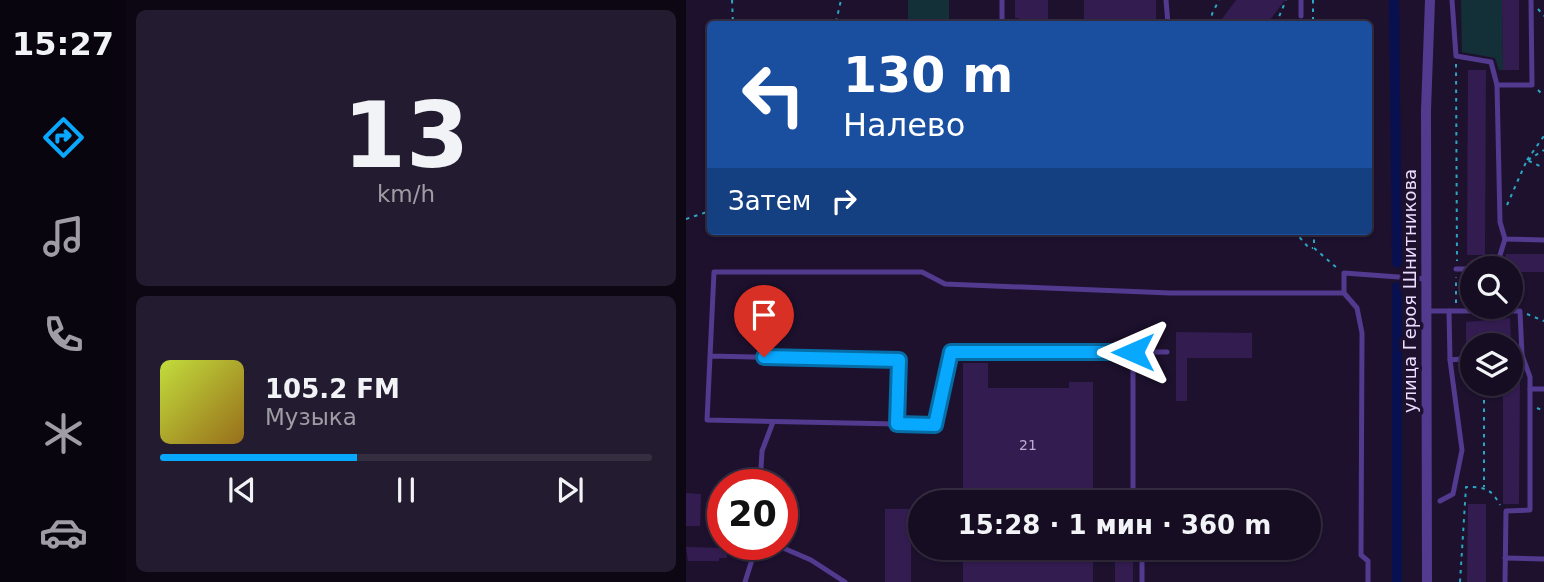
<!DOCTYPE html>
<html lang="ru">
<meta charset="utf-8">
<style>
body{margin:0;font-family:"DejaVu Sans",sans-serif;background:#231b2f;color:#f1f3f6;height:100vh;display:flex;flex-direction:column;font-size:26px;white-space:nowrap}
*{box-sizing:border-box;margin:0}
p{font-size:23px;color:#9e9ca5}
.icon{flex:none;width:38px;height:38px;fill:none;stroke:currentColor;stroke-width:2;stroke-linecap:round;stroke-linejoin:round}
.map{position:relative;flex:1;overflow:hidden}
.side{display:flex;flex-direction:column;gap:10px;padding:10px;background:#0c0713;width:560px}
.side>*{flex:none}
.top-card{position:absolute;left:21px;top:21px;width:665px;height:214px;border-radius:7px;box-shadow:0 2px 5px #0004,0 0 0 2px #352d40;background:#1a4fa0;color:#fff;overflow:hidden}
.controls{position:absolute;left:774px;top:256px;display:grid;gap:14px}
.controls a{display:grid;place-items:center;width:63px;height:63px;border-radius:50%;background:#160d22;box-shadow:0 2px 5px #0004,0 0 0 2px #352d40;font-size:35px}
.speed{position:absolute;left:21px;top:469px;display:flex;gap:14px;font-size:35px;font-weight:700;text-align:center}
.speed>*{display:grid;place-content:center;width:91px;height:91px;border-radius:50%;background:#160d22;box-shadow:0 2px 5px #0004,0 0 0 2px #352d40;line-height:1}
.speed .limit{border:10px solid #d22;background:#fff;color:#111}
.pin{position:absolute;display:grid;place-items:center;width:60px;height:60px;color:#fff;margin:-72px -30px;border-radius:50% 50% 50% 0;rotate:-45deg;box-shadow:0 0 7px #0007}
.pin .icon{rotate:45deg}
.me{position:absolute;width:77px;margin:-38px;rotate:270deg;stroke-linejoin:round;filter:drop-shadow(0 0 5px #0008)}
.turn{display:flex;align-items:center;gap:24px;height:147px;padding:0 21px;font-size:32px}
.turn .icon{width:91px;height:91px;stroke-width:2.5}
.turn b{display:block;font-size:49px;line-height:60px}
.then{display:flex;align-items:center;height:66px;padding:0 21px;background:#0003;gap:14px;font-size:26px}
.side .tile{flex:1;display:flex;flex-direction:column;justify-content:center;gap:10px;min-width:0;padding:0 24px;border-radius:10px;background:#231b2f}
.side .dial{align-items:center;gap:0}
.dial b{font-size:91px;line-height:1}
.song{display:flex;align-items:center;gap:21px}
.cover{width:84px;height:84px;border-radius:10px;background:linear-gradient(135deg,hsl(70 70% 55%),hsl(40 70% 35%))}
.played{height:7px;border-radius:4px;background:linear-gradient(90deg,#09a8ff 40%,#352d40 40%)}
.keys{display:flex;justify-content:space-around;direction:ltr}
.trip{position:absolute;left:222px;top:490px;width:413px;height:70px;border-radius:35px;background:#160d22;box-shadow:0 2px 5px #0004,0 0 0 2px #352d40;font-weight:600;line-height:70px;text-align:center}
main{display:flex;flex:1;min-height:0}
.menu{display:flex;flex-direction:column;width:126px;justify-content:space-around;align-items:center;background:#09050e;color:#9e9ca5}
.menu .icon{width:49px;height:49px}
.menu .active{color:#09a8ff}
.menu b{font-size:32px;color:#f1f3f6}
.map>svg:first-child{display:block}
</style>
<main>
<nav class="menu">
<b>15:27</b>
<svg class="icon active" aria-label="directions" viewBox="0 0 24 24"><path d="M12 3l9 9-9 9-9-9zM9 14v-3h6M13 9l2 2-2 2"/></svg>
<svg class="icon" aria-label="music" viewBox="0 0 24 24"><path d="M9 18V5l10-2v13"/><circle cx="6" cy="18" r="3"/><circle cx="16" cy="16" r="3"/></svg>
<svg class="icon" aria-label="phone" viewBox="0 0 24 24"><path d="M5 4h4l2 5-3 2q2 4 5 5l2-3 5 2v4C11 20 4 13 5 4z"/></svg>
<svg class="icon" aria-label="climate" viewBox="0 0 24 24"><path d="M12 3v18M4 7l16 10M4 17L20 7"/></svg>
<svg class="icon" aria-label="car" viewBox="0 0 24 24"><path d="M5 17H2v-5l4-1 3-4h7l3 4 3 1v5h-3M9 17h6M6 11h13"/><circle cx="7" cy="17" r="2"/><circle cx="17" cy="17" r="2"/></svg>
</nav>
<section class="side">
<div class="tile dial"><b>13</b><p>km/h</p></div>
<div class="tile">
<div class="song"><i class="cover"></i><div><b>105.2 FM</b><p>Музыка</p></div></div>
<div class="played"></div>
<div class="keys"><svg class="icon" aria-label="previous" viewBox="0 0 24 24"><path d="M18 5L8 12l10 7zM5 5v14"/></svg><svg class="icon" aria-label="pause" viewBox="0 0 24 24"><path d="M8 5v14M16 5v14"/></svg><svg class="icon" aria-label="next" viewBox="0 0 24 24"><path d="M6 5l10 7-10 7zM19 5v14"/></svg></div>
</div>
</section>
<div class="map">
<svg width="858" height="582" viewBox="0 0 858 582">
<rect width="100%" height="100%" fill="#1d112e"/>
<!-- green -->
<g fill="#133038">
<rect x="222" y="0" width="41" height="24"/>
<polygon points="775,0 816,0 817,70 813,70 809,58 776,52"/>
</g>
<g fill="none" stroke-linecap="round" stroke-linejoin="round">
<!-- canal -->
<g stroke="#09104f" stroke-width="10">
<polyline points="708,0 711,263"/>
<polyline points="711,582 711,287"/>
</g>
</g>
<!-- building -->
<g fill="#331c50">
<polygon points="329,0 362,0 362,24 333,24 333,18 329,18"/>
<polygon points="398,0 470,0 470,23 398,24"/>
<polygon points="550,0 599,0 581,24 544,24 536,19"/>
<polygon points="816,0 833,0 833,70 817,70"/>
<polygon points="782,70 800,70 799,255 781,255"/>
<polygon points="820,254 858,254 858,272 824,272 824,268 818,268"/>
<polygon points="824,318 825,340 780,344 780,322"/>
<polygon points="490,332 566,333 566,358 501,358 501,401 490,401"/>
<polygon points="277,363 302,363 302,388 383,388 383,382 407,382 407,502 277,502"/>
<polygon points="824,376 834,377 833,504 817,504 817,383 824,383"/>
<polygon points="0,493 15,494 14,526 0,526"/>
<polygon points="782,504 800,504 800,582 781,582"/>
<rect x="199" y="509" width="26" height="73"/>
<polygon points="0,547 41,548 41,558 33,558 33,561 2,561"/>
<rect x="277" y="548" width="130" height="34"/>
<rect x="429" y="548" width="18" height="34"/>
</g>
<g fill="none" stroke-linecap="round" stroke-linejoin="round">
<!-- path -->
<g stroke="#2ba7c5" stroke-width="2" stroke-dasharray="3.5 5" stroke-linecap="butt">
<polyline points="46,0 47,24"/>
<polyline points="627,0 627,24"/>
<polyline points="852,9 858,16"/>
<polyline points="150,22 155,0"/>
<polyline points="147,24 159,20 176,24"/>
<polyline points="525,24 526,14 533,0"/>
<polyline points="590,24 600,0"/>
<polyline points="770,64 771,261"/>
<polyline points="852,90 858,96"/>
<polyline points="21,145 21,132 24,126"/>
<polyline points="841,160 858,136"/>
<polyline points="842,160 858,150"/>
<polyline points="821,205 841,160 858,168"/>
<polyline points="0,219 24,211"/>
<polyline points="608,231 623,248 627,248"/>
<polyline points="628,231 628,248 651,268"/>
<polyline points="770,303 770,277"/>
<polyline points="841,314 858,321"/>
<polyline points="798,383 798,487"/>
<polyline points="851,408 858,411"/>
<path d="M 774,582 L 780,487 C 798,487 805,488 814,505"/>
</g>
<!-- lane -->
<g stroke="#523a8f" stroke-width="5">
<polyline points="480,0 482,24"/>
<polyline points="766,0 770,56 805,62 811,85 846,85 845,0"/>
<polyline points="615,16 615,0"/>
<polyline points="316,24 316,0"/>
<polyline points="811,85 814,222 819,239 858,240"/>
<polyline points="810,268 819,239"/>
<polyline points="770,269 786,269"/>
<polyline points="740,311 834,311 836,355 844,377 844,510 820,511 819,582"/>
<polyline points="763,311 764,360 786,358"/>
<polyline points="447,352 447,493 452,502"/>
<polyline points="24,356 213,360 211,424 21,420 28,272 236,272 259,284 484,293 658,293"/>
<polyline points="824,356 836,355"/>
<polyline points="844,389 858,389"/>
<polyline points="211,424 249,425 265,352 481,352"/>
<polyline points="74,485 76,451 87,422"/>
<polyline points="754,501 767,494 776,450 764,360"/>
<polyline points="26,533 37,535"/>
<polyline points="88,544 125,560 159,582"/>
<polyline points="819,558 858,559"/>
<polyline points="59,582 71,544"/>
<polyline points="456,582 456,548"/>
<polyline points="682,582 682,561 675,555 676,333 671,308 658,293 658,273 740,279"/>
</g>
<!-- street -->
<polyline stroke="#523a8f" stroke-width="10" points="741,582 740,110 744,0"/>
</g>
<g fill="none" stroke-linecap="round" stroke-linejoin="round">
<!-- route casing -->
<g stroke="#066da6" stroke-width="18">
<polyline id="route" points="78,357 213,360 211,424 249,425 265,352 447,352"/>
</g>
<!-- route -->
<use href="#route" stroke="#09a8ff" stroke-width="12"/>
</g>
<g text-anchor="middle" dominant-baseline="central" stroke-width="7" stroke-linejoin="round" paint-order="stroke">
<!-- number labels -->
<g font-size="14" fill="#bcadd3">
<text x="342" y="445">21</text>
</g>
<!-- street labels -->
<g font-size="18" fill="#eaddff" stroke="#1d112e">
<text transform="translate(723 291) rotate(-90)">улица Героя Шнитникова</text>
</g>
</g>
</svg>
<div class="controls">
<a><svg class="icon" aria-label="search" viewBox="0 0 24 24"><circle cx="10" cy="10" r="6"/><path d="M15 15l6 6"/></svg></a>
<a><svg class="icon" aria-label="layers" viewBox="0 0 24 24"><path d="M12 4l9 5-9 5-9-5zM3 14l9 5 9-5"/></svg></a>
</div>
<div class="speed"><div class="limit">20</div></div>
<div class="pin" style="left:78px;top:357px;background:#d93025"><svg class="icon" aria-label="arrive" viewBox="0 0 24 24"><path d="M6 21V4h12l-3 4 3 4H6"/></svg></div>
<svg class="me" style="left:447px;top:352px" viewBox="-20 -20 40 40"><path d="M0-17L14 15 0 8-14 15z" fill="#09a8ff" stroke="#fff" stroke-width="4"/></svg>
<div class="trip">15:28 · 1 мин · 360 m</div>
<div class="top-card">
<div class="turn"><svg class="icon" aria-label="left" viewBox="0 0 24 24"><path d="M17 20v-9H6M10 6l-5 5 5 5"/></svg><div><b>130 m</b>Налево</div></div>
<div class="then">Затем<svg class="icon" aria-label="right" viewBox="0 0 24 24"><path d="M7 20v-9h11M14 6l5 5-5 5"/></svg></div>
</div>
</div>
</main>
